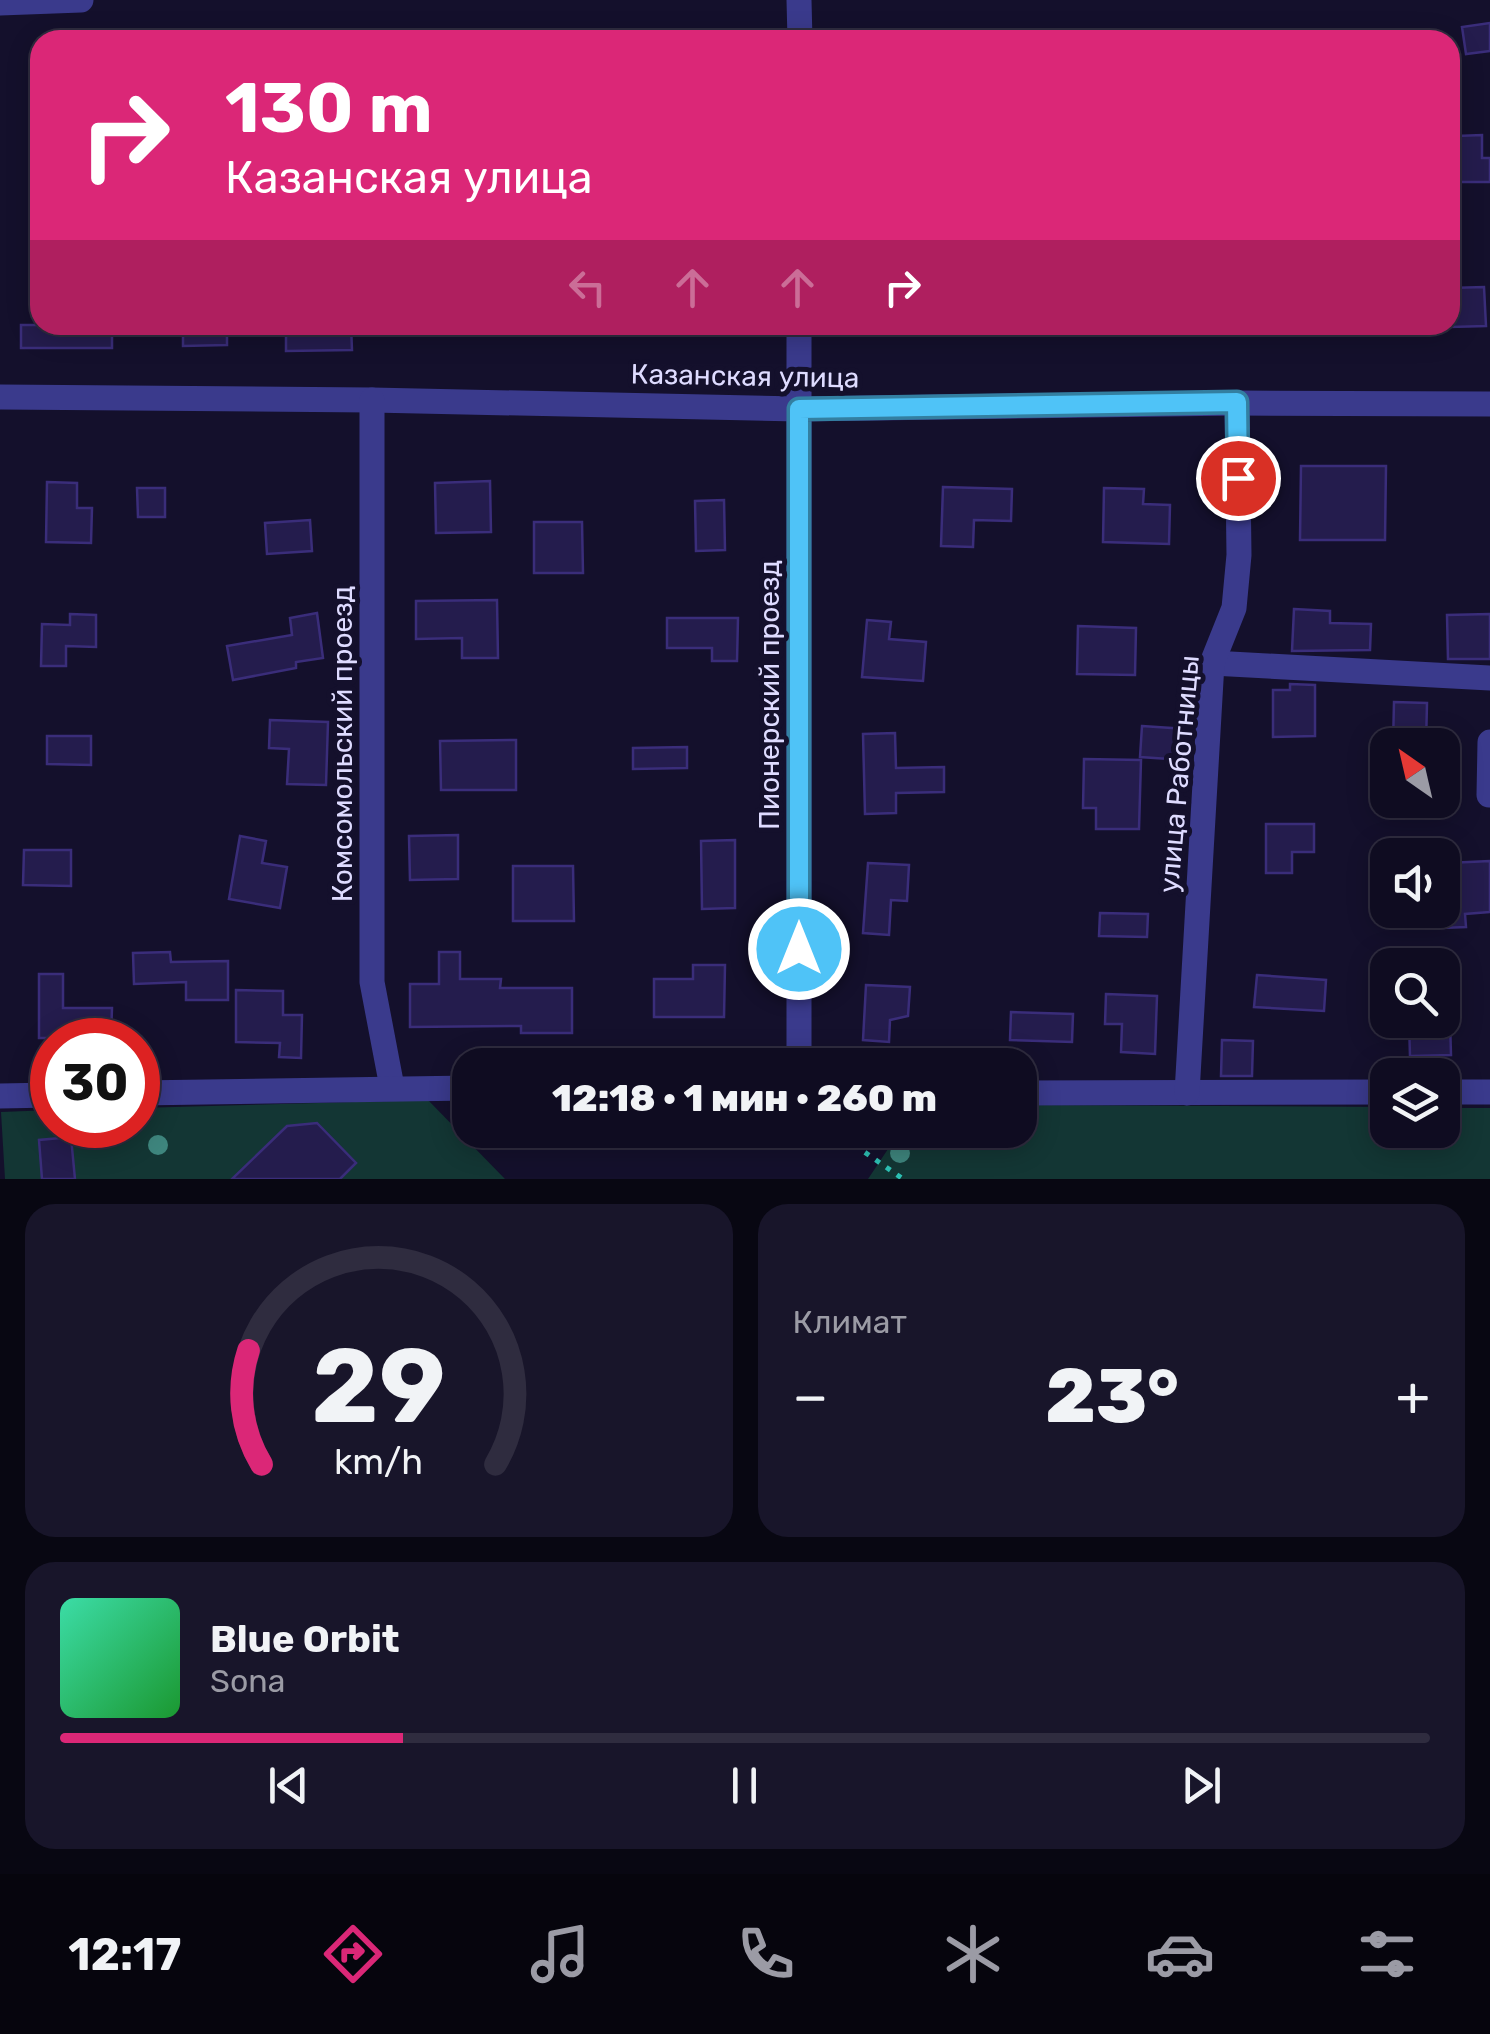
<!DOCTYPE html>
<html lang="ru">
<meta charset="utf-8">
<style>
body{margin:0;font-family:Rubik,sans-serif;background:#18152a;color:#f1f3f6;height:100vh;display:flex;flex-direction:column;font-size:38px;white-space:nowrap}
*{box-sizing:border-box;margin:0}
p{font-size:32px;color:#9b9ba5}
.icon{flex:none;width:55px;height:55px;fill:none;stroke:currentColor;stroke-width:2;stroke-linecap:round;stroke-linejoin:round}
.map{position:relative;height:1179px;overflow:hidden}
.panel{display:flex;flex-direction:column;gap:25px;padding:25px;background:#080712;flex:1}
.panel>*{flex:none}
.hud{position:absolute;left:30px;top:30px;width:1430px;height:305px;border-radius:30px;box-shadow:0 5px 25px #0003,0 0 0 2px #2f2c3f;background:#db2777;color:#fff;overflow:hidden}
.needle{width:65px;rotate:326deg}
.controls{position:absolute;left:1370px;top:728px;display:grid;gap:20px}
.controls a{display:grid;place-items:center;width:90px;height:90px;border-radius:20px;background:#0f0c21;box-shadow:0 5px 25px #0003,0 0 0 2px #2f2c3f;font-size:50px}
.speed{position:absolute;left:30px;top:1018px;display:flex;gap:20px;font-size:50px;font-weight:700;text-align:center}
.speed>*{display:grid;place-content:center;width:130px;height:130px;border-radius:50%;background:#0f0c21;box-shadow:0 5px 25px #0003,0 0 0 2px #2f2c3f;line-height:1}
.speed .limit{border:15px solid #d22;background:#fff;color:#111}
.pin{position:absolute;display:grid;place-items:center;width:85px;height:85px;color:#fff;margin:-42px;border:5px solid #fff;border-radius:50%;box-shadow:0 2px 10px #0007}
.me{position:absolute;width:110px;margin:-55px;rotate:0deg;stroke-linejoin:round;filter:drop-shadow(0 0 8px #0008)}
.turn{display:flex;align-items:center;gap:35px;height:210px;padding:0 30px;font-size:45px}
.turn .icon{width:130px;height:130px;stroke-width:2.5}
.turn b{display:block;font-size:70px;line-height:85px}
.lanes{display:flex;align-items:center;height:95px;padding:0 30px;background:#0003;justify-content:center;gap:50px;direction:ltr}
.lanes .off{opacity:.35}
.big{font-size:75px;font-weight:800;line-height:1.1}
.panel .widget{flex:1;display:flex;flex-direction:column;justify-content:center;gap:15px;min-width:0;padding:0 35px;border-radius:30px;background:#18152a}
.panel .dial{align-items:center;gap:0}
.dial svg{height:260px;overflow:visible;fill:none;stroke:#2f2c3f;stroke-width:7;stroke-linecap:round;text-anchor:middle}
.dial text{fill:#f1f3f6;stroke:none}
.song{display:flex;align-items:center;gap:30px}
.cover{width:120px;height:120px;border-radius:15px;background:linear-gradient(135deg,hsl(160 70% 55%),hsl(130 70% 35%))}
.played{height:10px;border-radius:5px;background:linear-gradient(90deg,#db2777 25%,#2f2c3f 25%)}
.keys{display:flex;justify-content:space-around;direction:ltr}
.heat{display:flex;justify-content:space-between;align-items:center;font-size:55px;direction:ltr}
.panel .tiles{flex:1;display:grid;gap:25px;grid-template-columns:1fr 1fr}
.widget:last-child{grid-column:span 2}
.trip{position:absolute;left:452px;top:1048px;width:585px;height:100px;border-radius:30px;background:#0f0c21;box-shadow:0 5px 25px #0003,0 0 0 2px #2f2c3f;font-weight:800;line-height:100px;text-align:center}
.tab-bar{display:flex;height:160px;justify-content:space-around;align-items:center;background:#06050d;color:#9b9ba5}
.tab-bar .icon{width:70px;height:70px}
.tab-bar .selected{color:#db2777}
.tab-bar b{font-size:45px;color:#f1f3f6}
.map>svg:first-child{display:block}
</style>
<div class="map">
<svg width="1490" height="1179" viewBox="0 0 1490 1179">
<rect width="100%" height="100%" fill="#14102c"/>
<!-- green -->
<g fill="#133634">
<polygon points="428,1100 505,1179 5,1179 1,1112 52,1110 52,1125 138,1125 138,1108"/>
<polygon points="1020,1105 1387,1107 1388,1130 1442,1130 1443,1108 1490,1108 1490,1179 868,1179 888,1149 888,1130 1020,1130"/>
</g>
<!-- building -->
<g fill="#241c4d" stroke="#3a2d7a" stroke-width="2.5">
<polygon points="1490,23 1490,51 1466,54 1462,27"/>
<polygon points="1482,135 1482,158 1490,158 1490,182 1459,182 1457,136"/>
<polygon points="1484,287 1486,326 1450,327 1450,288"/>
<rect x="21" y="325" width="91" height="23"/>
<polygon points="183,325 227,325 227,345 183,346"/>
<polygon points="286,325 351,325 352,350 286,351"/>
<polygon points="1301,466 1386,466 1385,540 1300,540"/>
<polygon points="490,481 491,532 436,533 435,483"/>
<polygon points="47,482 77,483 77,508 92,508 91,543 46,542"/>
<polygon points="943,487 1012,489 1011,521 974,520 973,547 941,546"/>
<polygon points="137,488 165,488 165,517 138,517"/>
<polygon points="1104,488 1144,489 1143,504 1170,505 1169,544 1103,542"/>
<polygon points="724,500 725,550 696,551 695,501"/>
<polygon points="310,520 312,551 267,554 265,523"/>
<polygon points="534,522 582,522 583,573 534,573"/>
<polygon points="497,600 498,658 462,658 462,638 416,639 416,601"/>
<polygon points="1294,609 1330,611 1330,623 1371,624 1370,650 1292,651"/>
<polygon points="317,613 323,658 296,662 296,668 233,680 227,646 292,635 290,618"/>
<polygon points="70,614 96,615 96,647 66,646 66,666 41,666 42,624 70,625"/>
<polygon points="1490,614 1490,659 1448,659 1447,615"/>
<polygon points="667,618 738,618 737,661 712,661 712,648 667,648"/>
<polygon points="867,620 891,622 889,639 926,642 923,681 862,677"/>
<polygon points="1078,626 1136,628 1135,675 1077,674"/>
<polygon points="1290,684 1315,685 1315,736 1273,737 1273,690 1290,690"/>
<polygon points="1394,702 1427,703 1426,745 1393,745"/>
<polygon points="270,720 328,722 326,785 287,784 289,749 269,748"/>
<polygon points="1142,726 1186,729 1184,760 1140,757"/>
<polygon points="895,733 896,768 944,767 944,792 896,793 896,813 865,814 863,734"/>
<polygon points="47,736 91,736 91,765 47,764"/>
<polygon points="516,740 516,790 441,790 440,741"/>
<polygon points="687,747 687,768 633,769 633,748"/>
<polygon points="1084,759 1141,760 1139,829 1096,829 1096,808 1083,808"/>
<polygon points="1266,824 1314,824 1314,852 1292,852 1292,873 1266,873"/>
<polygon points="458,835 458,879 410,880 409,836"/>
<polygon points="240,836 266,841 262,863 287,867 280,908 229,899"/>
<polygon points="735,840 735,908 702,909 701,841"/>
<polygon points="24,850 71,850 71,886 23,885"/>
<polygon points="1490,861 1490,912 1465,914 1466,927 1442,928 1442,891 1449,890 1448,863"/>
<polygon points="868,863 909,865 907,901 891,900 889,935 863,933"/>
<polygon points="513,866 573,866 574,921 513,921"/>
<polygon points="1100,913 1148,914 1147,937 1099,936"/>
<polygon points="170,952 171,962 228,961 228,1000 186,1000 186,982 134,984 133,953"/>
<polygon points="439,952 460,952 460,979 501,979 500,988 572,988 572,1033 521,1033 521,1026 410,1027 410,984 439,984"/>
<polygon points="693,965 725,965 724,1017 654,1017 654,979 693,979"/>
<polygon points="39,974 63,974 63,1008 112,1008 111,1038 39,1038"/>
<polygon points="1257,975 1326,980 1324,1011 1254,1007"/>
<polygon points="866,985 910,987 908,1016 890,1020 889,1042 863,1040"/>
<polygon points="236,990 283,991 283,1015 302,1015 301,1058 279,1057 280,1043 236,1042"/>
<polygon points="1106,994 1157,996 1155,1054 1121,1052 1122,1024 1105,1024"/>
<polygon points="1011,1012 1073,1014 1072,1042 1010,1040"/>
<polygon points="1450,1021 1451,1055 1410,1056 1409,1022"/>
<polygon points="1222,1040 1253,1041 1252,1076 1221,1076"/>
<polygon points="317,1123 356,1163 340,1179 232,1179 287,1126"/>
<polygon points="71,1137 75,1179 42,1179 39,1140"/>
</g>
<g fill="none" stroke-linecap="round" stroke-linejoin="round">
<!-- path -->
<polyline stroke="#2dc1b4" stroke-width="5" stroke-dasharray="5 8" stroke-linecap="butt" points="833,1130 903,1179"/>
<!-- minor -->
<g stroke="#3a3a8c" stroke-width="25">
<polyline points="799,0 800,40"/>
<polyline points="0,3 81,0"/>
<polyline points="0,397 372,400 799,409 1237,403 1490,404"/>
<polyline points="372,400 372,982 392,1087"/>
<polyline points="1212,663 1490,678"/>
<polyline points="1489,795 1490,742"/>
<polyline points="799,1065 799,325"/>
<polyline points="1442,1092 1490,1092"/>
<polyline points="138,1093 470,1088"/>
<polyline points="1020,1093 1388,1092"/>
<polyline points="1187,1093 1212,663 1234,608 1239,555 1237,403"/>
<polyline points="0,1096 52,1095"/>
</g>
</g>
<!-- trees -->
<g fill="#3e857d">
<circle cx="158" cy="1145" r="10"/>
<circle cx="900" cy="1153" r="10"/>
</g>
<g fill="none" stroke-linecap="round" stroke-linejoin="round">
<!-- route casing -->
<g stroke="#337fa1" stroke-width="25">
<polyline id="route" points="799,949 799,409 1237,402 1238,478"/>
</g>
<!-- route -->
<use href="#route" stroke="#4fc3f7" stroke-width="18"/>
</g>
<g text-anchor="middle" dominant-baseline="central" stroke-width="10" stroke-linejoin="round" paint-order="stroke">
<!-- street labels -->
<g font-size="28" fill="#dedbff" stroke="#14102c">
<text transform="translate(745 376) rotate(1)">Казанская улица</text>
<text transform="translate(769 695) rotate(-90)">Пионерский проезд</text>
<text transform="translate(342 744) rotate(-90)">Комсомольский проезд</text>
<text transform="translate(1179 774) rotate(-85)">улица Работницы</text>
</g>
</g>
</svg>
<div class="controls">
<a><svg class="needle" viewBox="-14 -14 28 28"><path d="M0-13l5 13h-10z" fill="#e53935"/><path d="M0 13l5-13h-10z" fill="#9b9ba5"/></svg></a>
<a><svg class="icon" aria-label="sound" viewBox="0 0 24 24"><path d="M4 9h4l5-4v14l-5-4H4zM17 9q2 3 0 6"/></svg></a>
<a><svg class="icon" aria-label="search" viewBox="0 0 24 24"><circle cx="10" cy="10" r="6"/><path d="M15 15l6 6"/></svg></a>
<a><svg class="icon" aria-label="layers" viewBox="0 0 24 24"><path d="M12 4l9 5-9 5-9-5zM3 14l9 5 9-5"/></svg></a>
</div>
<div class="speed"><div class="limit">30</div></div>
<div class="pin" style="left:1238px;top:478px;background:#d93025"><svg class="icon" aria-label="arrive" viewBox="0 0 24 24"><path d="M6 21V4h12l-3 4 3 4H6"/></svg></div>
<svg class="me" style="left:799px;top:949px" viewBox="-20 -20 40 40"><circle r="17" fill="#4fc3f7" stroke="#fff" stroke-width="3"/><path d="M0-11L8 9 0 5-8 9z" fill="#fff"/></svg>
<div class="trip">12:18 · 1 мин · 260 m</div>
<div class="hud">
<div class="turn"><svg class="icon" aria-label="right" viewBox="0 0 24 24"><path d="M7 20v-9h11M14 6l5 5-5 5"/></svg><div><b>130 m</b>Казанская улица</div></div>
<div class="lanes"><svg class="icon off" aria-label="left" viewBox="0 0 24 24"><path d="M17 20v-9H6M10 6l-5 5 5 5"/></svg><svg class="icon off" aria-label="ahead" viewBox="0 0 24 24"><path d="M12 20V5M6 11l6-6 6 6"/></svg><svg class="icon off" aria-label="ahead" viewBox="0 0 24 24"><path d="M12 20V5M6 11l6-6 6 6"/></svg><svg class="icon" aria-label="right" viewBox="0 0 24 24"><path d="M7 20v-9h11M14 6l5 5-5 5"/></svg></div>
</div>
</div>
<section class="panel">
<div class="tiles">
<div class="widget dial"><svg viewBox="0 0 100 80">
<path d="M14 69A42 42 0 1 1 86 69"/>
<path d="M14 69A42 42 0 0 1 10 34" stroke="#db2777"/>
<text x="50" y="56" font-size="32" font-weight="700">29</text>
<text x="50" y="72" font-size="11">km/h</text>
</svg></div>
<div class="widget"><p>Климат</p>
<div class="heat"><a>−</a><b class="big">23°</b><a>+</a></div>
</div>
<div class="widget">
<div class="song"><i class="cover"></i><div><b>Blue Orbit</b><p>Sona</p></div></div>
<div class="played"></div>
<div class="keys"><svg class="icon" aria-label="previous" viewBox="0 0 24 24"><path d="M18 5L8 12l10 7zM5 5v14"/></svg><svg class="icon" aria-label="pause" viewBox="0 0 24 24"><path d="M8 5v14M16 5v14"/></svg><svg class="icon" aria-label="next" viewBox="0 0 24 24"><path d="M6 5l10 7-10 7zM19 5v14"/></svg></div>
</div>
</div>
</section>
<nav class="tab-bar">
<b>12:17</b>
<svg class="icon selected" aria-label="directions" viewBox="0 0 24 24"><path d="M12 3l9 9-9 9-9-9zM9 14v-3h6M13 9l2 2-2 2"/></svg>
<svg class="icon" aria-label="music" viewBox="0 0 24 24"><path d="M9 18V5l10-2v13"/><circle cx="6" cy="18" r="3"/><circle cx="16" cy="16" r="3"/></svg>
<svg class="icon" aria-label="phone" viewBox="0 0 24 24"><path d="M5 4h4l2 5-3 2q2 4 5 5l2-3 5 2v4C11 20 4 13 5 4z"/></svg>
<svg class="icon" aria-label="climate" viewBox="0 0 24 24"><path d="M12 3v18M4 7l16 10M4 17L20 7"/></svg>
<svg class="icon" aria-label="car" viewBox="0 0 24 24"><path d="M5 17H2v-5l4-1 3-4h7l3 4 3 1v5h-3M9 17h6M6 11h13"/><circle cx="7" cy="17" r="2"/><circle cx="17" cy="17" r="2"/></svg>
<svg class="icon" aria-label="filters" viewBox="0 0 24 24"><path d="M4 7h16M4 17h16"/><circle cx="9" cy="7" r="2"/><circle cx="15" cy="17" r="2"/></svg>
</nav>
